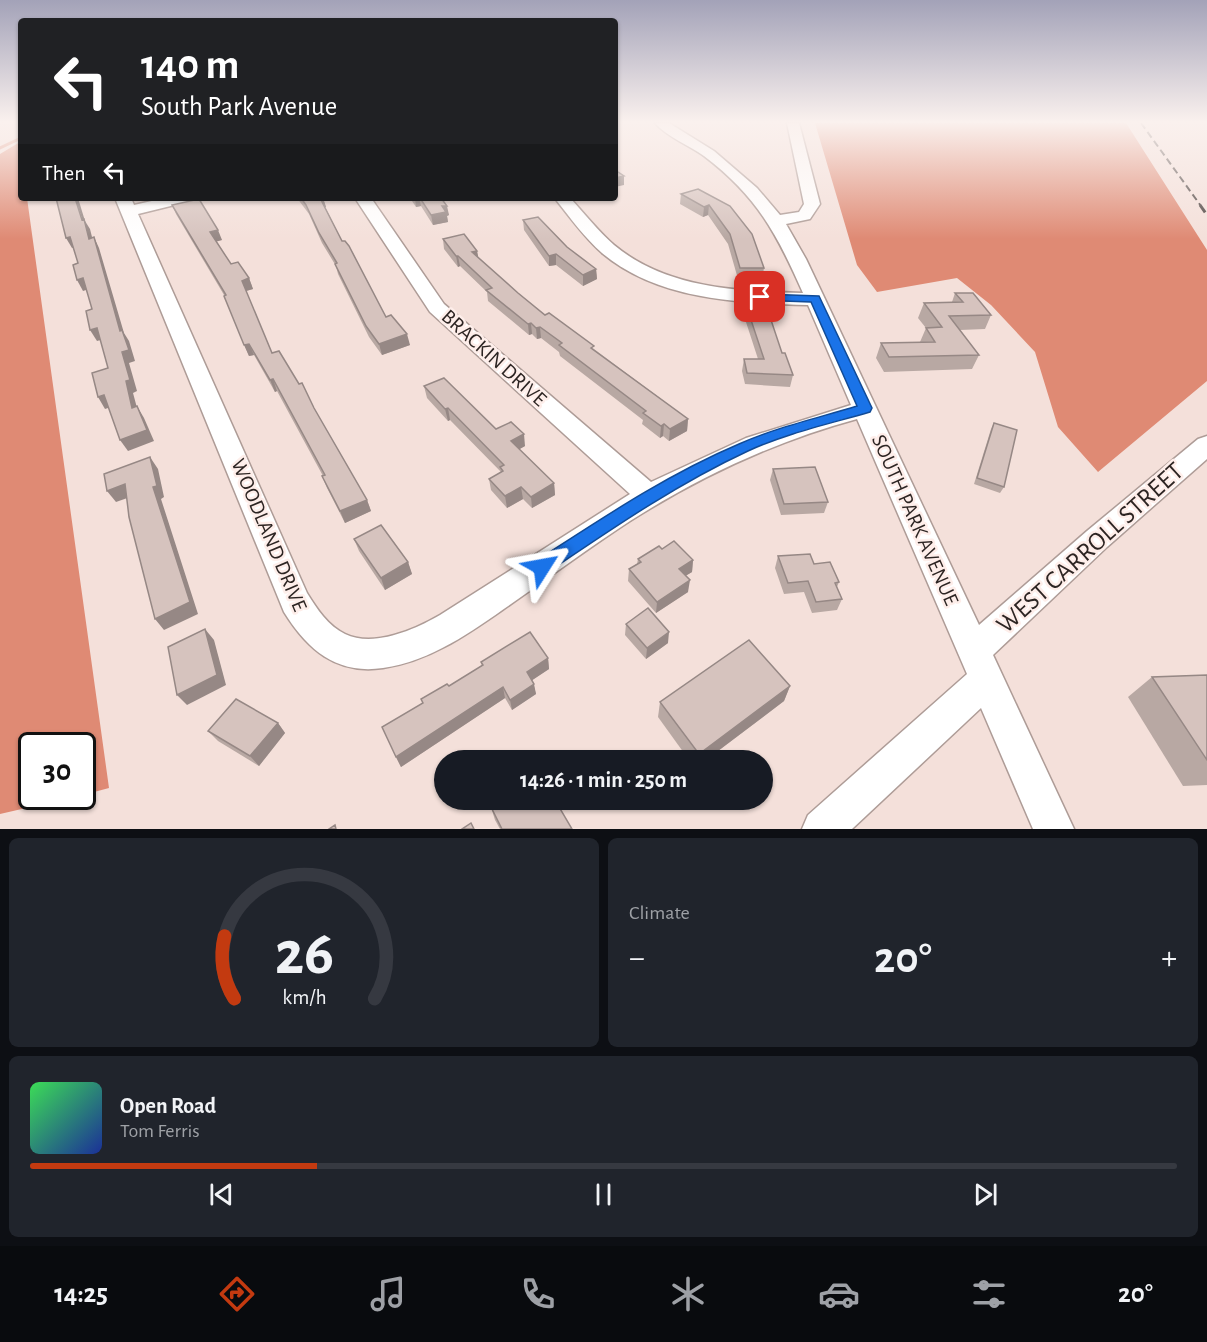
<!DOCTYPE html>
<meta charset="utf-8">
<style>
body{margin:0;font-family:"Alegreya Sans",sans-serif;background:#20242c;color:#f1f3f6;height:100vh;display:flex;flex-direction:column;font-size:22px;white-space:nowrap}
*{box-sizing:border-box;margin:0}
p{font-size:20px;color:#9ea1a6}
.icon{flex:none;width:33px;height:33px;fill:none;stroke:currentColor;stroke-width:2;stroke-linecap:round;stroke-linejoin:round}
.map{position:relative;height:829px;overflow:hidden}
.side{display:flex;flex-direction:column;gap:9px;padding:9px;background:#0d0f14;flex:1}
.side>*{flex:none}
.top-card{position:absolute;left:18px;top:18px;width:600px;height:183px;border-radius:6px;box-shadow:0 2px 4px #0004;background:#202124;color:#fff;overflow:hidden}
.speed{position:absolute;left:18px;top:732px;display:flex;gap:12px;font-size:30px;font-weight:700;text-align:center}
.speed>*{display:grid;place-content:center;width:78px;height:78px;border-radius:50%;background:#171b24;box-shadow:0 2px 4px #0004;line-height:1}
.speed .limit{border:3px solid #111;border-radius:9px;background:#fff;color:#111}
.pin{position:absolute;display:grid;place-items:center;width:51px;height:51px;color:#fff;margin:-26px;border-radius:12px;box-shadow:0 3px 9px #0006}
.me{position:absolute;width:66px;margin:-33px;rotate:56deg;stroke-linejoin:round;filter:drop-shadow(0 0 4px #0008)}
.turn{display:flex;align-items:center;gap:21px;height:126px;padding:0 24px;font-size:27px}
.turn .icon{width:78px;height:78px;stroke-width:2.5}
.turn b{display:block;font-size:42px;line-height:51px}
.then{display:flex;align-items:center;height:57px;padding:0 24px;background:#0003;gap:12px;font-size:22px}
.big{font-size:45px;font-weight:700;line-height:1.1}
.side .tile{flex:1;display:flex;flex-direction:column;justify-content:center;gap:9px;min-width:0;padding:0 21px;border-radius:9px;background:#20242c}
.side .dial{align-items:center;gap:0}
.dial svg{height:156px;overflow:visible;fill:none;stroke:#363941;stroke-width:7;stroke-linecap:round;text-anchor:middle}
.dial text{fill:#f1f3f6;stroke:none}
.song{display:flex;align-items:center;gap:18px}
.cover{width:72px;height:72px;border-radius:9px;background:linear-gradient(135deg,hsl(130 70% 55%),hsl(230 70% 35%))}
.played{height:6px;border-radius:3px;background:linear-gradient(90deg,#c33a10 25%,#363941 25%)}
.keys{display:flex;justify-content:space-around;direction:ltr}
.heat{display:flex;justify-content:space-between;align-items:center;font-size:33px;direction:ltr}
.side .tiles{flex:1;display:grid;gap:9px;grid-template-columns:1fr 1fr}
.tile:last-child{grid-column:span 2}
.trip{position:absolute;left:434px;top:750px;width:339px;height:60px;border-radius:30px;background:#171b24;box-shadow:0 2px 4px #0004;font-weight:700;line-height:60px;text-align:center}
.tabs{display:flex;height:96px;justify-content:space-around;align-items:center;background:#090b0e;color:#9ea1a6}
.tabs .icon{width:42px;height:42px}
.tabs .on{color:#c33a10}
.tabs b{font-size:27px;color:#f1f3f6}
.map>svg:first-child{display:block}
</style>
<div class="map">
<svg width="1207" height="829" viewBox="0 0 1207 829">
<rect width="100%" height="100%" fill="#f4e0da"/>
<!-- forest -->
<g fill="#df8a74">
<polygon points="815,123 1126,123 1207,250 1207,381 1098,472 1058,427 1035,352 991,305 957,278 877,292 857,265"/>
<polygon points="20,142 21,198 27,198 109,788 83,795 82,746 32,746 32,796 74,797 0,814 0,154"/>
</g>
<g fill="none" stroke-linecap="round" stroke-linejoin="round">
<!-- stream -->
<polyline stroke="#dd8871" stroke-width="3" points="0,148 21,138"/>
<!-- minor casing -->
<g stroke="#ae9c97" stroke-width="3">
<path id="minor" d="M 655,123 L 669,123 L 714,151 L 757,188 L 780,215 L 799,212 L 804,204 L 787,123 L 799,123 L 820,204 L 810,219 L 786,224 L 806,259 L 979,625 L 1087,531 L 1198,439 L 1207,436 L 1207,459 L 1107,547 L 993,655 L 1074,829 L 1033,829 L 981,708 L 852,829 L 802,829 L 808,815 L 967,674 L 857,419 C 776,441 701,476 630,521 C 590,547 551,576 511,604 C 472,631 432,661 383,668 C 336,675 307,649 284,612 L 115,198 L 131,198 L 134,205 L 165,198 L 194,198 L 191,201 L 138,214 L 307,593 C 317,609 328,626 345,634 C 374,648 416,629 440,615 L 630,494 L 430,312 L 355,198 L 371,198 L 444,304 L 651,482 L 746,438 L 851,405 L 808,305 C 738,303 658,300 602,253 C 585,238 571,219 557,201 L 554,198 L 570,198 C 585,214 598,231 614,245 C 667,289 738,291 803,293 C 777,234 757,196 704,156 C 689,145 667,137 655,123 Z"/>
</g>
<!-- minor -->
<use href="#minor" fill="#fff" fill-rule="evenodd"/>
<!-- rail-far1 -->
<polyline stroke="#483f3c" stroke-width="2" stroke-dasharray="7 4" stroke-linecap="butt" points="1141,123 1201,206"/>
<!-- rail -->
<polyline stroke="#483f3c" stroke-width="3" stroke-dasharray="9 4.5" stroke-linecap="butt" points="1200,205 1207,215"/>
</g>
<!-- wall -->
<g fill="#b8a8a3">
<polygon points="698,189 764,268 762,279 738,279 728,244 708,215 703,217 680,204 681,194"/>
<polygon points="297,198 323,198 326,207 325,207 342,241 386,317 410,345 382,355 369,337 338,274 336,266 322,243 309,214"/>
<polygon points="410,198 441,198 449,215 447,216 448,222 433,225 421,206 416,207"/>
<polygon points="172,205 222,240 216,241 231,264 249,278 253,289 246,291 272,353 314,408 367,500 371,511 345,523 327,488 322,476 323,476 277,391 275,392 254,355 249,356 224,295 176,214"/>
<polygon points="523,220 596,269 597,279 583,286 556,265 549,266 524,230"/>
<polygon points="443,239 477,251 478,258 518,293 545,315 594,349 688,419 687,431 669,441 663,436 660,438 642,424 643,420 560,356 559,352 541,338 537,339 532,334 529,335 488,301 487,292 460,266 458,267 444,249"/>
<polygon points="955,293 991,315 985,329 960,330 979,355 972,369 884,372 876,358 881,343 920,342 926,328 918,318 924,303 952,302"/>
<polygon points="747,308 793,375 790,387 745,384 742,371 744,359 758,359 745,319"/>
<polygon points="424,386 525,446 519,449 554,483 555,495 532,508 523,499 507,508 491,490 489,479 501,472 450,420 448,421 427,398"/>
<polygon points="994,423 1004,487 1000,493 974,484 991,429"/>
<polygon points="773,469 828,502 824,513 781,515 770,480"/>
<polygon points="354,539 408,562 412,574 385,590 359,551"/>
<polygon points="662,549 693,560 692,572 685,576 688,592 656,613 628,581 629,569 637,564 638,559"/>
<polygon points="778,556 814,564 839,582 837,587 842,599 837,610 812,613 804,592 784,594 775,568"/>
<polygon points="626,624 668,643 646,659 625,635"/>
<polygon points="548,658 549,669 532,680 536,694 512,710 505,698 401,767 396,757 449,686 482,666 481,662"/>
<polygon points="1207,675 1207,785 1183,786 1128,697 1152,677"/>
<polygon points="790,686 784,701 706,760 689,760 658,717 660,702"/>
<polygon points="278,723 285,733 259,766 218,741 208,731"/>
<polygon points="491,807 572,829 500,829 495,820"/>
</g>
<!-- shaded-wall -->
<g fill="#968885">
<polygon points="624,176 624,185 615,187 615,178"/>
<polygon points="75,198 78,198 85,221 90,229 95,249 89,239"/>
<polygon points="320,198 323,198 326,207 323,208"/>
<polygon points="415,198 419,198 421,206 416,207"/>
<polygon points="709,205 708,215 703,217 704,207"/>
<polygon points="442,206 447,206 449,215 447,216 448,222 433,225 431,215"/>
<polygon points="218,230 222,240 215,242 210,232"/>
<polygon points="70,237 76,247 72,248 66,238"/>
<polygon points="94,237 99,248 124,333 129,341 135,361 129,363 137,391 133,393 140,419 132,408 126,381 120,331"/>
<polygon points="477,251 479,261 472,252"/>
<polygon points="556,254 556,265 549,266 549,256"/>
<polygon points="456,256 458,256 460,266 458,267"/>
<polygon points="596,269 597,279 583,286 583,275"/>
<polygon points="83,278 89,289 83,291 77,280"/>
<polygon points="249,278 253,289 246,291 242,281"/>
<polygon points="531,323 532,334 529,335 528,324"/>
<polygon points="540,327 541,338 537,339 536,328"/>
<polygon points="97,328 104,339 97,341 90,330"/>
<polygon points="407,334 410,345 382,355 379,344"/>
<polygon points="249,344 254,355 249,356 244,345"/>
<polygon points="273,379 277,391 275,392 270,380"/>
<polygon points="104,395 111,407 105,409 98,397"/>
<polygon points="137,406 144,418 154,441 128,451 120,440"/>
<polygon points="448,408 450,420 448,421 445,409"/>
<polygon points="688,419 687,431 669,441 670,429"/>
<polygon points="664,424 663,436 660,438 661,426"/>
<polygon points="524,434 525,446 513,453 511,441"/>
<polygon points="150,457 158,469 164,497 161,499 198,614 164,630 155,619 153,487"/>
<polygon points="554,483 555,495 532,508 531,497"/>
<polygon points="125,484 133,496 116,502 107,491"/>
<polygon points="521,487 523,499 507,508 505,496"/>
<polygon points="367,500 371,511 345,523 340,511"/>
<polygon points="693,560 692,572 677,581 679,569"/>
<polygon points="408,562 412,574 385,590 381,578"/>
<polygon points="690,580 688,592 656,613 657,602"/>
<polygon points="205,629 214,640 226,685 187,705 177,695"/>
<polygon points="669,632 668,643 646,659 647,648"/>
<polygon points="548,658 549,669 528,683 527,672"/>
<polygon points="534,684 536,694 512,710 510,700"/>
<polygon points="790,686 784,701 706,760 697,760 699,754"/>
<polygon points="503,687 505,698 401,767 396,757"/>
<polygon points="278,723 285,733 259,766 250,756"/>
</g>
<!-- building -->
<g fill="#d6c3be" stroke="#968885" stroke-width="1.5">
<polygon points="615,170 624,176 615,178"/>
<polygon points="698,189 730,206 752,234 764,268 740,268 730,234 709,205 704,207 681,194"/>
<polygon points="56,198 75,198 82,220 84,219 89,239 94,237 120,331 122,330 129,350 122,352 130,380 126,381 132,408 137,406 147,430 120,440 104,395 98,397 92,373 108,368 97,328 90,330 86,311 92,309 83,278 77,280 73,265 78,263 70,237 66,238"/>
<polygon points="301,198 320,198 342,241 345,241 349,246 386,317 391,315 407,334 379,344 366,326 335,264 337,263 319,233 306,205"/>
<polygon points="420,198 441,198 447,206 442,206 446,212 431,215"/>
<polygon points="199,199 218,230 210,232 231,264 238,262 249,278 242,281 272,353 279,351 299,384 302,383 314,408 367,500 340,511 322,476 325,475 273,379 270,380 249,344 244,345 224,296 226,295 172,205"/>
<polygon points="538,217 567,247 596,269 583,275 556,254 549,256 523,220"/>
<polygon points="464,234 477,251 472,252 518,293 545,315 549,313 594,346 591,348 688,419 670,429 664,424 661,426 643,413 646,411 559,345 562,343 540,327 536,328 531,323 528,324 486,290 492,288 458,256 456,256 443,239"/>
<polygon points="955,293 973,293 991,315 949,316 979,355 889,357 881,343 935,342 926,328 942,327 924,303 963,302"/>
<polygon points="747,308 767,308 782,353 785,353 793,375 747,373 744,359 764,359"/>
<polygon points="444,378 496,429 511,422 524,434 511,441 554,483 531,497 521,487 505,496 489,479 503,471 500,467 504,465 448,408 445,409 424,386"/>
<polygon points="994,423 1017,430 1004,487 977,478"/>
<polygon points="150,457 157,486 153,487 190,602 155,619 129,517 125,484 107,491 104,474"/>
<polygon points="815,467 828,502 784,504 773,469"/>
<polygon points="381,525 408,562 381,578 354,539"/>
<polygon points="674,541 693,560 679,569 690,580 657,602 629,569 641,562 638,559 659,546 662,549"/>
<polygon points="810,554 814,564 830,562 839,582 835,583 842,599 816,602 808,581 788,583 778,556"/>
<polygon points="648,608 669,632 647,648 626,624"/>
<polygon points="205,629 217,675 177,695 168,647"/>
<polygon points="530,632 548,658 527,672 534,684 510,700 503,687 396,757 382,727 423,703 421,699 447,684 449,686 483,665 481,662"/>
<polygon points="749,640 790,686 699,754 660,702"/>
<polygon points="1207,675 1207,760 1152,677"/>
<polygon points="236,699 278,723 250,756 208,731"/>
<polygon points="502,800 555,800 572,829 502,829 491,807"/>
<polygon points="471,823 474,829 462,829"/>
<polygon points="335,825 336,829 329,829"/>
</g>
<!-- sky -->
<linearGradient id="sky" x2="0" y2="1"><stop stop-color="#a3a2b8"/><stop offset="0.51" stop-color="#faf1ee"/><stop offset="1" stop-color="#faf1ee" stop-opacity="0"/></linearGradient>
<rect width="1207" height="239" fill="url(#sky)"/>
<!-- route -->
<path fill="#1a73e8" stroke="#114b97" stroke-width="1.5" d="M 760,294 L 819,296 L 872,408 L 870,412 C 829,424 787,433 748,451 C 677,484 613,528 548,572 L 542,574 L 536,572 L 533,567 L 536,561 C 601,519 666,475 739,444 C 777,427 818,418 857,406 L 811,302 L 756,300 L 756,295 Z"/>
<g text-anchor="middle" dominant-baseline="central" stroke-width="5" stroke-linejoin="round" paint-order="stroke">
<!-- street labels -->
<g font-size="21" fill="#2d2523" stroke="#feeeea">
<text transform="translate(494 358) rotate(42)">BRACKIN DRIVE</text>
<text transform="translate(915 520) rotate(66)">SOUTH PARK AVENUE</text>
<text transform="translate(269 535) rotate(67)">WOODLAND DRIVE</text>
</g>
<!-- near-street labels -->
<g font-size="26" fill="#2d2523" stroke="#feeeea">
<text transform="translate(1090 548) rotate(-42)">WEST CARROLL STREET</text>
</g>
</g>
</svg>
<div class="speed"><div class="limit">30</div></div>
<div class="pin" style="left:760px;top:297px;background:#d93025"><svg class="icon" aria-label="arrive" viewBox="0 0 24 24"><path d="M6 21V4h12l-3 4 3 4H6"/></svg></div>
<svg class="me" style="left:542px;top:567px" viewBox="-20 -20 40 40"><path d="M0-17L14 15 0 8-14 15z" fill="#1a73e8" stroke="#fff" stroke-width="4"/></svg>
<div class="trip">14:26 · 1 min · 250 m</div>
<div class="top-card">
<div class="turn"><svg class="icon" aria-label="left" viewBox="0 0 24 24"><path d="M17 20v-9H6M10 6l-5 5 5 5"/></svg><div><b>140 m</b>South Park Avenue</div></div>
<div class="then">Then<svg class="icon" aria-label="left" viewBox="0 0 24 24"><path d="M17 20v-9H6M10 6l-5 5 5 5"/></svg></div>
</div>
</div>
<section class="side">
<div class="tiles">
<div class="tile dial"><svg viewBox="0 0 100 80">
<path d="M14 69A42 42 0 1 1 86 69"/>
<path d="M14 69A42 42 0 0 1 9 37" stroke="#c33a10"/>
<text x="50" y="56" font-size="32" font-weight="700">26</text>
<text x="50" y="72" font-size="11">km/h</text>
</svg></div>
<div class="tile"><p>Climate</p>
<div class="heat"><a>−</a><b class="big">20°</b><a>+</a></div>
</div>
<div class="tile">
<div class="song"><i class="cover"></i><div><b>Open Road</b><p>Tom Ferris</p></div></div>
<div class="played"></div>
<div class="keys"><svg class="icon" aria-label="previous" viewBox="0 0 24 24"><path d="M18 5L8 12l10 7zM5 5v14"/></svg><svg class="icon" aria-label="pause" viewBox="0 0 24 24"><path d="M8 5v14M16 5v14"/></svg><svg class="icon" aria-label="next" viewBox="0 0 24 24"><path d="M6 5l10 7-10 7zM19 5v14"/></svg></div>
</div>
</div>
</section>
<nav class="tabs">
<b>14:25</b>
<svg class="icon on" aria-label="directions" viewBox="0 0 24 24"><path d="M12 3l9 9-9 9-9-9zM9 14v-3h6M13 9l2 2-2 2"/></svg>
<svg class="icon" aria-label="music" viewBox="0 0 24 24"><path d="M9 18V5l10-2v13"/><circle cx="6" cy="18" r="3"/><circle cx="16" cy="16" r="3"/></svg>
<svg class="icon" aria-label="phone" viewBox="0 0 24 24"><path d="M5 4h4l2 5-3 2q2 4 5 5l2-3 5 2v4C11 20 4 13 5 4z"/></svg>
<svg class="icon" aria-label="climate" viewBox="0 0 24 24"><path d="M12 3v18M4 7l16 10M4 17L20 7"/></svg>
<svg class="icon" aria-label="car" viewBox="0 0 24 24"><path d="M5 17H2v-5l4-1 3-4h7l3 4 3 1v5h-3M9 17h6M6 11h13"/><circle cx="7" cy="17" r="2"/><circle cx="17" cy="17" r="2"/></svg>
<svg class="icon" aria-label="filters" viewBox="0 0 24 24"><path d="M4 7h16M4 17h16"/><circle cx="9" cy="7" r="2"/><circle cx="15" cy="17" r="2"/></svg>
<b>20°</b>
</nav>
